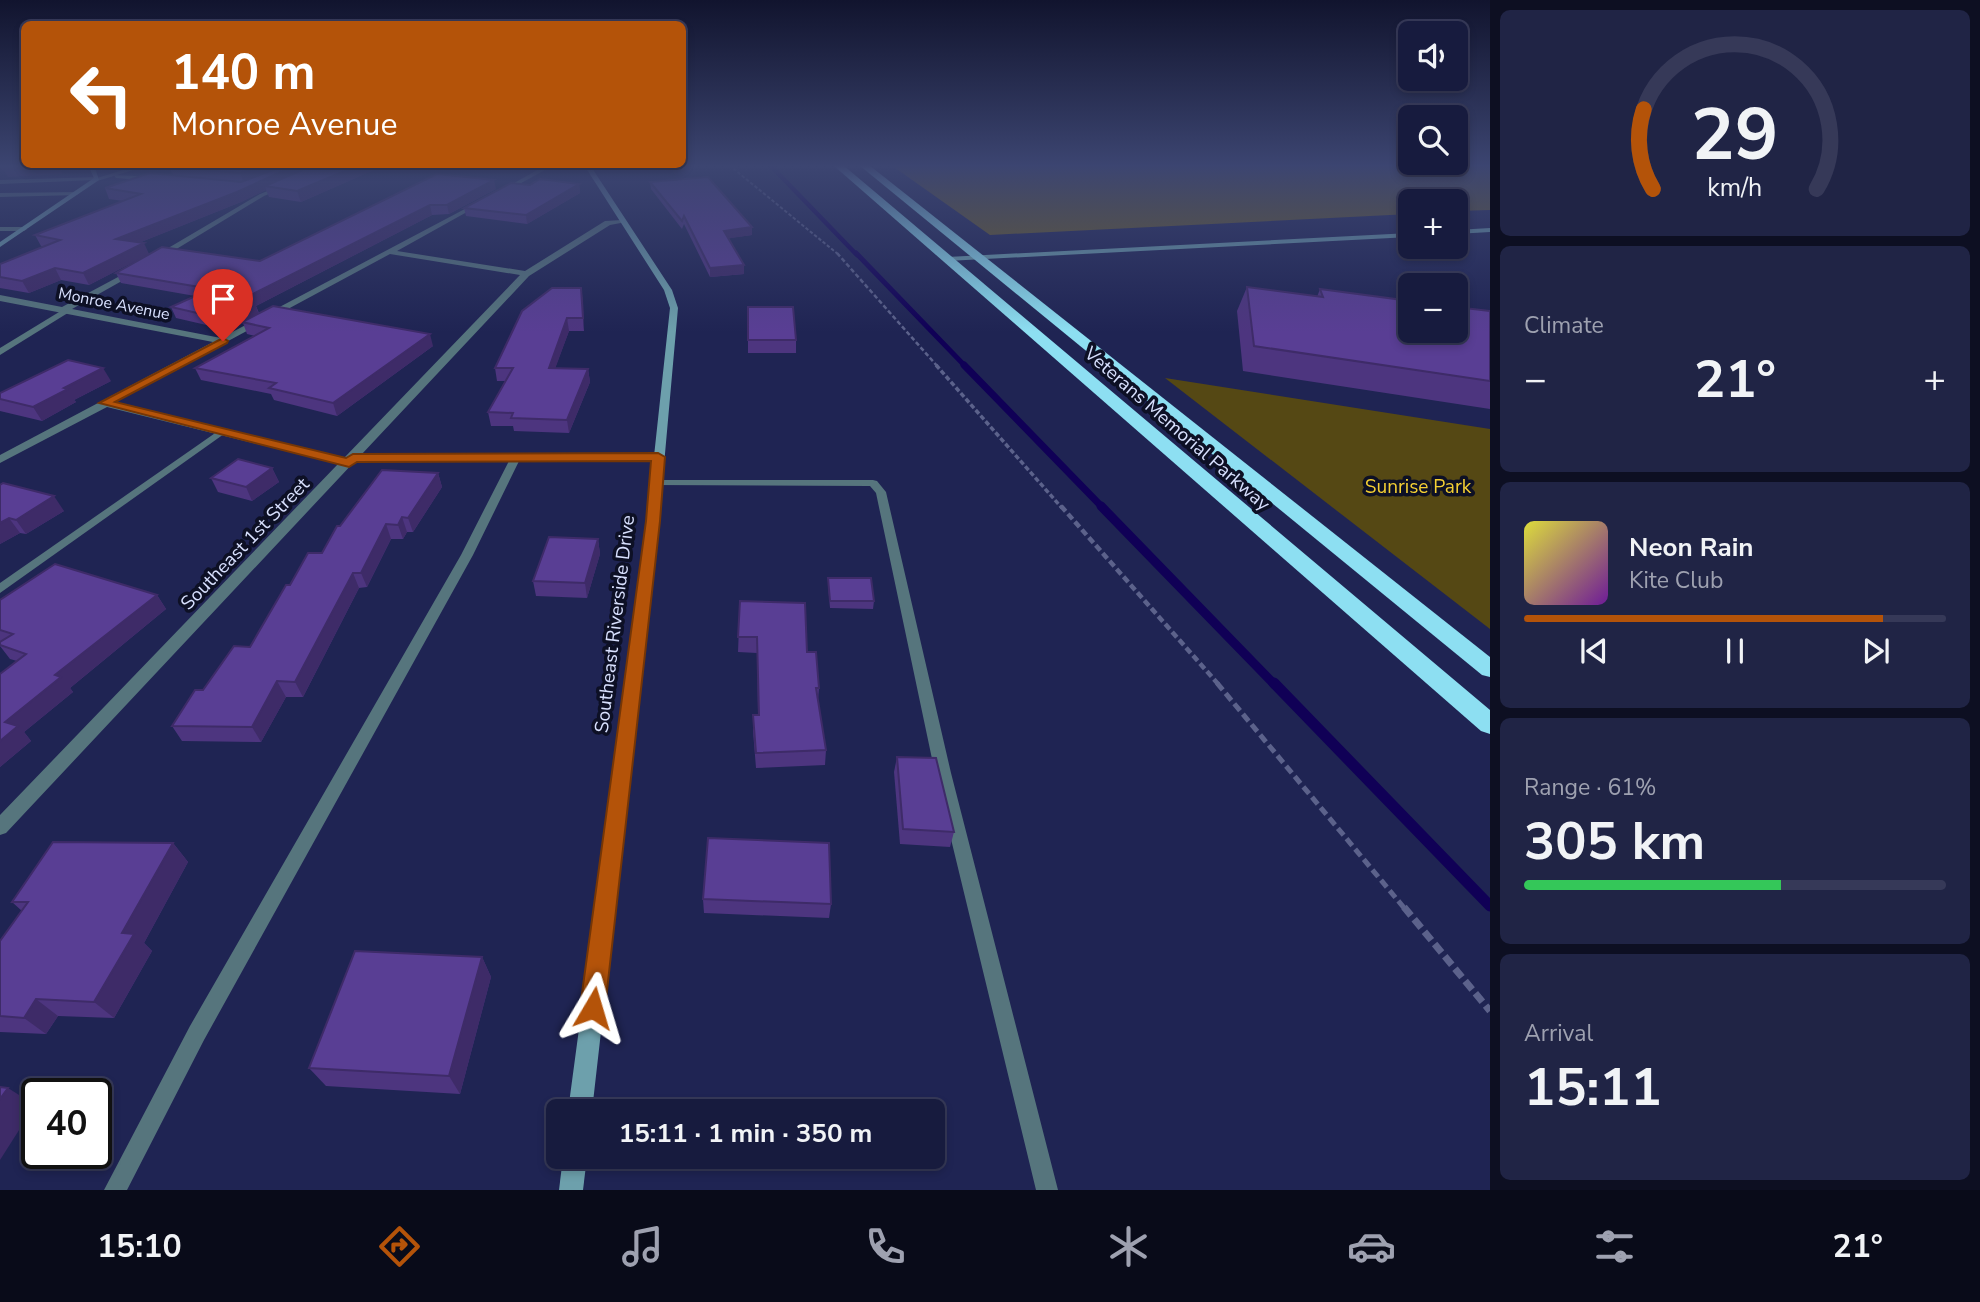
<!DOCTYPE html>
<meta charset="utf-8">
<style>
body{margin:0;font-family:"Nunito Sans",sans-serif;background:#202445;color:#f1f3f6;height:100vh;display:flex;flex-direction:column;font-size:26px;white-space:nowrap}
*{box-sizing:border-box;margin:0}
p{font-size:23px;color:#9ea1b0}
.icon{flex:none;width:38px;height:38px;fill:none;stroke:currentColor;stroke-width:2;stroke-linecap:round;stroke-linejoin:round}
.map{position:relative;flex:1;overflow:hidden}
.drawer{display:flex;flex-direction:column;gap:10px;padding:10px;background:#0d0f22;width:490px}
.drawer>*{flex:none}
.hud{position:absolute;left:21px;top:21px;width:665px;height:147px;border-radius:10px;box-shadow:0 4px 10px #0003,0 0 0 2px #363958;background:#b45309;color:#fff;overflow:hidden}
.tools{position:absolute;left:1398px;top:21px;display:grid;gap:14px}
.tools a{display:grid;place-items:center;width:70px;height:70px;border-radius:10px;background:#171b3e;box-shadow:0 4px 10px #0003,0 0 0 2px #363958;font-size:35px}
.speed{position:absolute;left:21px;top:1078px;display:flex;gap:14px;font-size:35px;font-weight:700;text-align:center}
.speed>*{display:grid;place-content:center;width:91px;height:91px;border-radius:50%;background:#171b3e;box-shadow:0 4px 10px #0003,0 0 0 2px #363958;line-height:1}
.speed .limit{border:4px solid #111;border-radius:10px;background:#fff;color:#111}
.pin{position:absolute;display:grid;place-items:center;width:60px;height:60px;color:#fff;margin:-72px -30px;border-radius:50% 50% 50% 0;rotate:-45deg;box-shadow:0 0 7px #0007}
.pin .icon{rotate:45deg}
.me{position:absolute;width:77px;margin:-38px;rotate:7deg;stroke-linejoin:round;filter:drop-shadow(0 0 5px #0008)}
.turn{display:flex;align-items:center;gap:24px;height:147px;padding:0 35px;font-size:32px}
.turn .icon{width:91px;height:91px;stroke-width:2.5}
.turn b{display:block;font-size:49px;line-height:60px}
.big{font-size:52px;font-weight:700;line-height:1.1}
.drawer .tile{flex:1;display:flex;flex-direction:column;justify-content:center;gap:10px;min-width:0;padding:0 24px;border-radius:10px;background:#202445}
.drawer .dial{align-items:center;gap:0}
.dial svg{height:182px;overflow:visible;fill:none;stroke:#363958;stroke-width:7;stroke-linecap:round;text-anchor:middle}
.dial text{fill:#f1f3f6;stroke:none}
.song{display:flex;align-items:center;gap:21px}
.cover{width:84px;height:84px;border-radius:10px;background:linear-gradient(135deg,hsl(60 70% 55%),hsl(280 70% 35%))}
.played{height:7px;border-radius:4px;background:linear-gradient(90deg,#b45309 85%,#363958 85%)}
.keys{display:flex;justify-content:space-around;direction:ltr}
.heat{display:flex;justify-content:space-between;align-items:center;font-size:38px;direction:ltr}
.charge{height:10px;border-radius:5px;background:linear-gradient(90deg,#34c759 61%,#363958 0)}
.trip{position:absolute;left:546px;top:1099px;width:399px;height:70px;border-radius:10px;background:#171b3e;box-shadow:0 4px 10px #0003,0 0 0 2px #363958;font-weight:700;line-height:70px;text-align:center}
.dock{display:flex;height:112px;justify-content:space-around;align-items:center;background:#090b19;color:#9ea1b0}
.dock .icon{width:49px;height:49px}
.dock .active{color:#b45309}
.dock b{font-size:32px;color:#f1f3f6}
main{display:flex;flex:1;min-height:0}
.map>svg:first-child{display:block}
</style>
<main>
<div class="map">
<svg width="1490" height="1190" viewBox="0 0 1490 1190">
<rect width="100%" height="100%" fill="#1f2453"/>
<!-- green -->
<polygon fill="#554814" points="1165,378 1490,429 1490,629"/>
<!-- forest -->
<polygon fill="#6d5e22" points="891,165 1490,165 1490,210 1456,211 1456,201 1410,201 1410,214 990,235"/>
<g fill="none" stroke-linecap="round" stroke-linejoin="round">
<!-- stream-far4 -->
<polyline stroke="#100056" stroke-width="4.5" points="770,165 857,255"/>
<!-- stream-far3 -->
<polyline stroke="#100056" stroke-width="5" points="856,253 966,367"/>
<!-- stream-far2 -->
<polyline stroke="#100056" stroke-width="7" points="964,365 1103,508"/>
<!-- stream-far1 -->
<polyline stroke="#100056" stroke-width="9" points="1101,506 1275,685"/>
<!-- stream -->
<polyline stroke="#100056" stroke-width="11" points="1274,683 1490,906"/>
<!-- path-far5 -->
<polyline stroke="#5c628b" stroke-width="2" stroke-dasharray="3.5 2" stroke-linecap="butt" points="729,165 839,255"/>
<!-- path-far4 -->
<polyline stroke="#5c628b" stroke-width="2.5" stroke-dasharray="4.5 2.5" stroke-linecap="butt" points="837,253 938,367"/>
<!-- path-far3 -->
<polyline stroke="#5c628b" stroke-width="3.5" stroke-dasharray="5 2.5" stroke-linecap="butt" points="936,365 1062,508"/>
<!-- path-far2 -->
<polyline stroke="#5c628b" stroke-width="4.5" stroke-dasharray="7 3.5" stroke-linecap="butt" points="1061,506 1219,685"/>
<!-- path-far1 -->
<polyline stroke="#5c628b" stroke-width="5" stroke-dasharray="9 4.5" stroke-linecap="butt" points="1217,683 1405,909"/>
<!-- path -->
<polyline stroke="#5c628b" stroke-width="7" stroke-dasharray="11 5" stroke-linecap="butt" points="1404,907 1490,1011"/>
<!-- lane -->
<g fill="#56757d" fill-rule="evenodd">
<polygon points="114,175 154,177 157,179 154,181 116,178"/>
<polygon points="98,177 96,180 0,184 0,180"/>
<polygon points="79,192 77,195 0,197 0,193"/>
<polygon points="0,227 24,227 27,229 24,231 0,231"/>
<polygon points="64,309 71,311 0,355 0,348"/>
<polygon points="221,429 226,432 224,434 0,593 0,583"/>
<polygon points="516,454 521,457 473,555 204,1040 127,1190 104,1190 190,1026 461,555 511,457"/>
<polygon points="656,480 873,480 877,481 886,492 951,773 1058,1190 1036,1190 935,773 876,493 870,486 652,485 651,483 652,481"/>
</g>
<!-- street -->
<g fill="#56757d" fill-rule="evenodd">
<polygon points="139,165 150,165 97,181 94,179"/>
<polygon points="546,165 554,165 503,193 498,192"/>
<polygon points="280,186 285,187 264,196 160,259 153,257 260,194"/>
<path d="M 478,202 L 483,203 L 397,251 L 525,271 L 605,221 L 622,220 L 626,222 L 610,225 L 529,276 L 361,455 L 658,454 L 664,457 L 662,459 L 355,461 L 6,833 L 0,835 L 0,815 L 338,464 L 107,407 L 0,463 L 0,455 L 213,342 L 0,301 L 0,295 L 62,307 L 133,269 L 137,271 L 136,273 L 72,309 L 221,338 ZM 390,254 L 520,275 L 344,458 L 115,402 Z"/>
</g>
<!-- secondary -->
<g fill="#6da0ac" fill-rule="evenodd">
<polygon points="88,165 94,165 99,180 0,247 0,242 94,178"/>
<polygon points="584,165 590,165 672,290 678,308 659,521 592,1111 568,1111 647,521 670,308 664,290"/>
<polygon points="1490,228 1490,232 1456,234 1456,230"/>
<polygon points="1410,233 1410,237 947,261 943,259 947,257"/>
<polygon points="563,1157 587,1157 583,1190 559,1190"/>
</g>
<!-- highway -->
<g fill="#8ddff2" fill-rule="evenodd">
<polygon points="833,165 843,165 1490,710 1490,734 1481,731"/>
<polygon points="859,165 869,165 1490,657 1490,677 1482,675"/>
</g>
</g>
<!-- wall -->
<g fill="#4d357f">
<polygon points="173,165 385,165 301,202 269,197 266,190 241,202 141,242 149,254 260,261 437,174 496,189 449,214 432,215 256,306 259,313 433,346 337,416 274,400 271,394 201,380 195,368 255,336 247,334 243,323 232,329 228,320 215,327 176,318 171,307 195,296 121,283 116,273 143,257 89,285 61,280 29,293 0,288 0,264 43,247 41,246 35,235 123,201 109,199 105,188 173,175 169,167"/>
<polygon points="650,182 752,227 752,235 729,238 744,274 710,277 684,224 682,229 651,189"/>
<polygon points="579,184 580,193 527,224 466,216 464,208 530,185"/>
<polygon points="1247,287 1317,297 1320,289 1490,311 1490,409 1243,371 1237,311"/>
<polygon points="581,288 584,331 569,331 555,368 588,369 590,382 569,433 514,431 513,426 491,426 488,412 506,381 497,381 495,368"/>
<polygon points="748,307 796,340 796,353 748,353"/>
<polygon points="111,381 74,400 76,402 42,421 0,411 0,393"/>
<polygon points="272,468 279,482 252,501 218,492 211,478"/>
<polygon points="438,473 442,487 413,532 407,532 403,539 391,539 367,587 359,588 303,697 286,697 261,742 182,741 172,726 203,690 250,647 290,585 322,553 340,526"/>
<polygon points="0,485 64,511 26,534 20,533 0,544"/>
<polygon points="598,539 600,554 587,598 536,596 533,581"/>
<polygon points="828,578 874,601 873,609 830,608 828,585"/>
<polygon points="157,595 166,609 70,688 73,692 24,732 31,741 0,767 17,661 10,659 0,646 0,642 1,642 0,641 0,600"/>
<polygon points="740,601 807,652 819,688 818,700 826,750 825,765 756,768 753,731 753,715 758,715 757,653 738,652"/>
<polygon points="897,757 954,832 950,847 900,844 894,772"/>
<polygon points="173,843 188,862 144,943 152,951 114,1018 58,1016 46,1034 0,1032 0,941 22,911 12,902"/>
<polygon points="703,899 831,904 829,918 704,913"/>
<polygon points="482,957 491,977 460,1094 326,1086 309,1068"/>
</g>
<!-- shaded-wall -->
<g fill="#3e2b68">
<polygon points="60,165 62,174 8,177 3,169"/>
<polygon points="262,165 293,165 244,183 240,173"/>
<polygon points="296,165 321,165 265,186 266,190 241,202 121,250 116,239"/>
<polygon points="359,165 385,165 301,202 297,191"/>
<polygon points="494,180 496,189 449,214 447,205"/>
<polygon points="579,184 580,193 527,224 526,215"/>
<polygon points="430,205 432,215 256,306 259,315 242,322 243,323 232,329 228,320 215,327 210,316"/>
<polygon points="752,227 752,235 725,239 724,231"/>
<polygon points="144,243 149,254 89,285 83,273"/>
<polygon points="744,265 744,274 710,277 710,268"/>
<polygon points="55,268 61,280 29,293 22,281"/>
<polygon points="581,288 583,300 584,331 583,318"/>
<polygon points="567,318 569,331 551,380 549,368"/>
<polygon points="430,334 433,346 337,416 333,403"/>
<polygon points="103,368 111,381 74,400 76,402 42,421 33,407 64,388"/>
<polygon points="588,369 590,382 569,433 567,420"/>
<polygon points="272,468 279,482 252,501 246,487"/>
<polygon points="438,473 442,487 413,532 408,518"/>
<polygon points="54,496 64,511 26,534 16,520"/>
<polygon points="402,517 407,532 403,539 398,525"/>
<polygon points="9,518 20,533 0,544 0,523"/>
<polygon points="386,524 391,539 367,587 361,573"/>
<polygon points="598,539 600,554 587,598 585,583"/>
<polygon points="353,573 359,588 303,697 295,682"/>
<polygon points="157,595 166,609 70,688 73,692 24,732 31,741 0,767 0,741 5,722 55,675"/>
<polygon points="277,681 286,697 261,742 252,727"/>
<polygon points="173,843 188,862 144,943 152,951 114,1018 94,1002 122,933"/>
<polygon points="482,957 491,977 460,1094 449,1076"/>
<polygon points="36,999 58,1016 46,1034 24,1018"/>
<polygon points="8,1088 35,1105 0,1160 0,1099"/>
</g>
<!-- building -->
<g fill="#593e94" stroke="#3e2b68" stroke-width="2">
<polygon points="3,165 57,165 58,166 3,169"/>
<polygon points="173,165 262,165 240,173 169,167"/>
<polygon points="286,165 296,165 237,192 116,239 144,243 83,273 55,268 22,281 0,277 0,264 60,240 35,235 141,194 105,188 150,173 241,182"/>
<polygon points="314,165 359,165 297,191 265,186"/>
<polygon points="437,174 494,180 447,205 430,205 239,301 255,304 227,318 230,306 210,316 171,307 211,289 116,273 162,247 260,261"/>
<polygon points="708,177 752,227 724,231 744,265 710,268 684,216 682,221 650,182"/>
<polygon points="540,179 579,184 526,215 464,208 511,183 530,185"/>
<polygon points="1247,287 1323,297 1320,289 1410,301 1410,331 1456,331 1456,307 1490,311 1490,381 1254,346"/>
<polygon points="552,288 581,288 583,318 567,318 549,368 588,369 567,420 511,418 513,413 488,412 513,368 495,368 522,311"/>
<polygon points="273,306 430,334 333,403 269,388 276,383 195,368 269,328 242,322"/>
<polygon points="748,307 793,307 796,340 748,340"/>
<polygon points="68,360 103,368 64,388 68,389 33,407 0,399 0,393"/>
<polygon points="238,459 272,468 246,487 211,478"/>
<polygon points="382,470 438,473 408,518 402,517 398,525 386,524 361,573 353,573 295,682 277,681 252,727 172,726 195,690 203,690 234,646 250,647 286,585 290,585 308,553 322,553 337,526 340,526"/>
<polygon points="3,483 54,496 16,520 9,518 0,523 0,485"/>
<polygon points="549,537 598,539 585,583 533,581"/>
<polygon points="55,564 157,595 55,675 61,677 5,722 18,726 0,741 0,674 26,654 0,645 0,642 13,634 0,630 0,600"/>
<polygon points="828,578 871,578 874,601 830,601"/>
<polygon points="740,601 805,603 807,652 816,652 819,688 816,688 826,750 756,753 753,715 759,715 757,637 738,637"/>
<polygon points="897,757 936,758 954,832 903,829"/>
<polygon points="708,838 829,843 831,904 703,899"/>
<polygon points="53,842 173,843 122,933 134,934 94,1002 36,999 24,1018 0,1016 0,941 28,902 12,902"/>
<polygon points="355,951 482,957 449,1076 309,1068"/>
<polygon points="0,1087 8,1088 0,1099"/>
</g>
<!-- sky -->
<linearGradient id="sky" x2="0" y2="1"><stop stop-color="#11142e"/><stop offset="0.5" stop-color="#3c4571"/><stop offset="1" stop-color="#3c4571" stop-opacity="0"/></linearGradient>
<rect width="1490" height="332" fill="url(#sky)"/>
<!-- route -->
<polygon fill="#b45309" stroke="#753606" stroke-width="2" points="223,338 228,341 227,343 115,402 346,458 353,454 658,453 665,457 660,521 605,1008 601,1017 593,1020 584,1017 580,1008 646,521 651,461 357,462 349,467 99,403"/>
<g text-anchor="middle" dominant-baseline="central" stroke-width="7" stroke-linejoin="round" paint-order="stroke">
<!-- far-street labels -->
<g font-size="16" fill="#d8e0fe" stroke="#0d1025">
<text transform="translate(114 304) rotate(11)">Monroe Avenue</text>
</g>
<!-- street labels -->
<g font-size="19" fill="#d8e0fe" stroke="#0d1025">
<text transform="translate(1177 429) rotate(41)">Veterans Memorial Parkway</text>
<text transform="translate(245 544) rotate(-46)">Southeast 1st Street</text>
<text transform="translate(615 624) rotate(-83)">Southeast Riverside Drive</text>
</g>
<!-- park labels -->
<g font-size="19" fill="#f5d033" stroke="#0d1025">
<text x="1418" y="487">Sunrise Park</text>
</g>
</g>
</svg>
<div class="tools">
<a><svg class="icon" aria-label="sound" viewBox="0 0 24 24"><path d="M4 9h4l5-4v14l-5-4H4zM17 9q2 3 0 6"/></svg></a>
<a><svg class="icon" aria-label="search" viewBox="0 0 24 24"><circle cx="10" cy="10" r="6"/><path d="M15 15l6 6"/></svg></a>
<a>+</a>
<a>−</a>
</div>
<div class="speed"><div class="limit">40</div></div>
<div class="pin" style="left:223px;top:341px;background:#d93025"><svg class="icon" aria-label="arrive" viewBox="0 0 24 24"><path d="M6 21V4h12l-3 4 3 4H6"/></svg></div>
<svg class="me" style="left:593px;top:1008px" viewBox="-20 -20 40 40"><path d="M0-17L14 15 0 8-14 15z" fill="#b45309" stroke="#fff" stroke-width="4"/></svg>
<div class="trip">15:11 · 1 min · 350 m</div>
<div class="hud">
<div class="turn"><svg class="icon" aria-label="left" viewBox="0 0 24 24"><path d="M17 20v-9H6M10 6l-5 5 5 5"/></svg><div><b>140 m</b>Monroe Avenue</div></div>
</div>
</div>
<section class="drawer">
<div class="tile dial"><svg viewBox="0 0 100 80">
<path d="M14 69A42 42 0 1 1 86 69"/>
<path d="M14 69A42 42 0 0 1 10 34" stroke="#b45309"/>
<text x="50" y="56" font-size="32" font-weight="700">29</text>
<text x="50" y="72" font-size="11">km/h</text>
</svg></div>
<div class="tile"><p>Climate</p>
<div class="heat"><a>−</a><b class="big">21°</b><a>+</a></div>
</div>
<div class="tile">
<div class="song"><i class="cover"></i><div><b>Neon Rain</b><p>Kite Club</p></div></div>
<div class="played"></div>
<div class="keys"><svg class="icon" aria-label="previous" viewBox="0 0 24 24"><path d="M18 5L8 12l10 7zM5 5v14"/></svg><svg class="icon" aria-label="pause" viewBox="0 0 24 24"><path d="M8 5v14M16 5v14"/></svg><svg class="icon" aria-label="next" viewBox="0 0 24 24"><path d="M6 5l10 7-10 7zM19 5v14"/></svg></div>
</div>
<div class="tile"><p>Range · 61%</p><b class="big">305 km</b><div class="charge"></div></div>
<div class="tile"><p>Arrival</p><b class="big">15:11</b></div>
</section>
</main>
<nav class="dock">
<b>15:10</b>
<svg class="icon active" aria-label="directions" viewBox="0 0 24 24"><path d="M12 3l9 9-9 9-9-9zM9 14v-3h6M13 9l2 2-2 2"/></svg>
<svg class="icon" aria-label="music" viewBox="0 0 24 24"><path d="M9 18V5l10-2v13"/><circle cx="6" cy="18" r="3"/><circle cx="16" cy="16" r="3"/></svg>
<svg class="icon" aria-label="phone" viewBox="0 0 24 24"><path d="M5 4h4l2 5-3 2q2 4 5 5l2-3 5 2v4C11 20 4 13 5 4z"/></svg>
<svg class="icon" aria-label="climate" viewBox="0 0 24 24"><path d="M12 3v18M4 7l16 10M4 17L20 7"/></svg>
<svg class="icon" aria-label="car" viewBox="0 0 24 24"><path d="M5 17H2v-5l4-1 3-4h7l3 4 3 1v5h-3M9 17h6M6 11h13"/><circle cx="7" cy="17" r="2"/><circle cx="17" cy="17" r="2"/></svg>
<svg class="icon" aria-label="filters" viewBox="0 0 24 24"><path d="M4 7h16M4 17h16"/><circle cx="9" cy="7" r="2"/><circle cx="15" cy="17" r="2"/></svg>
<b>21°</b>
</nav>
